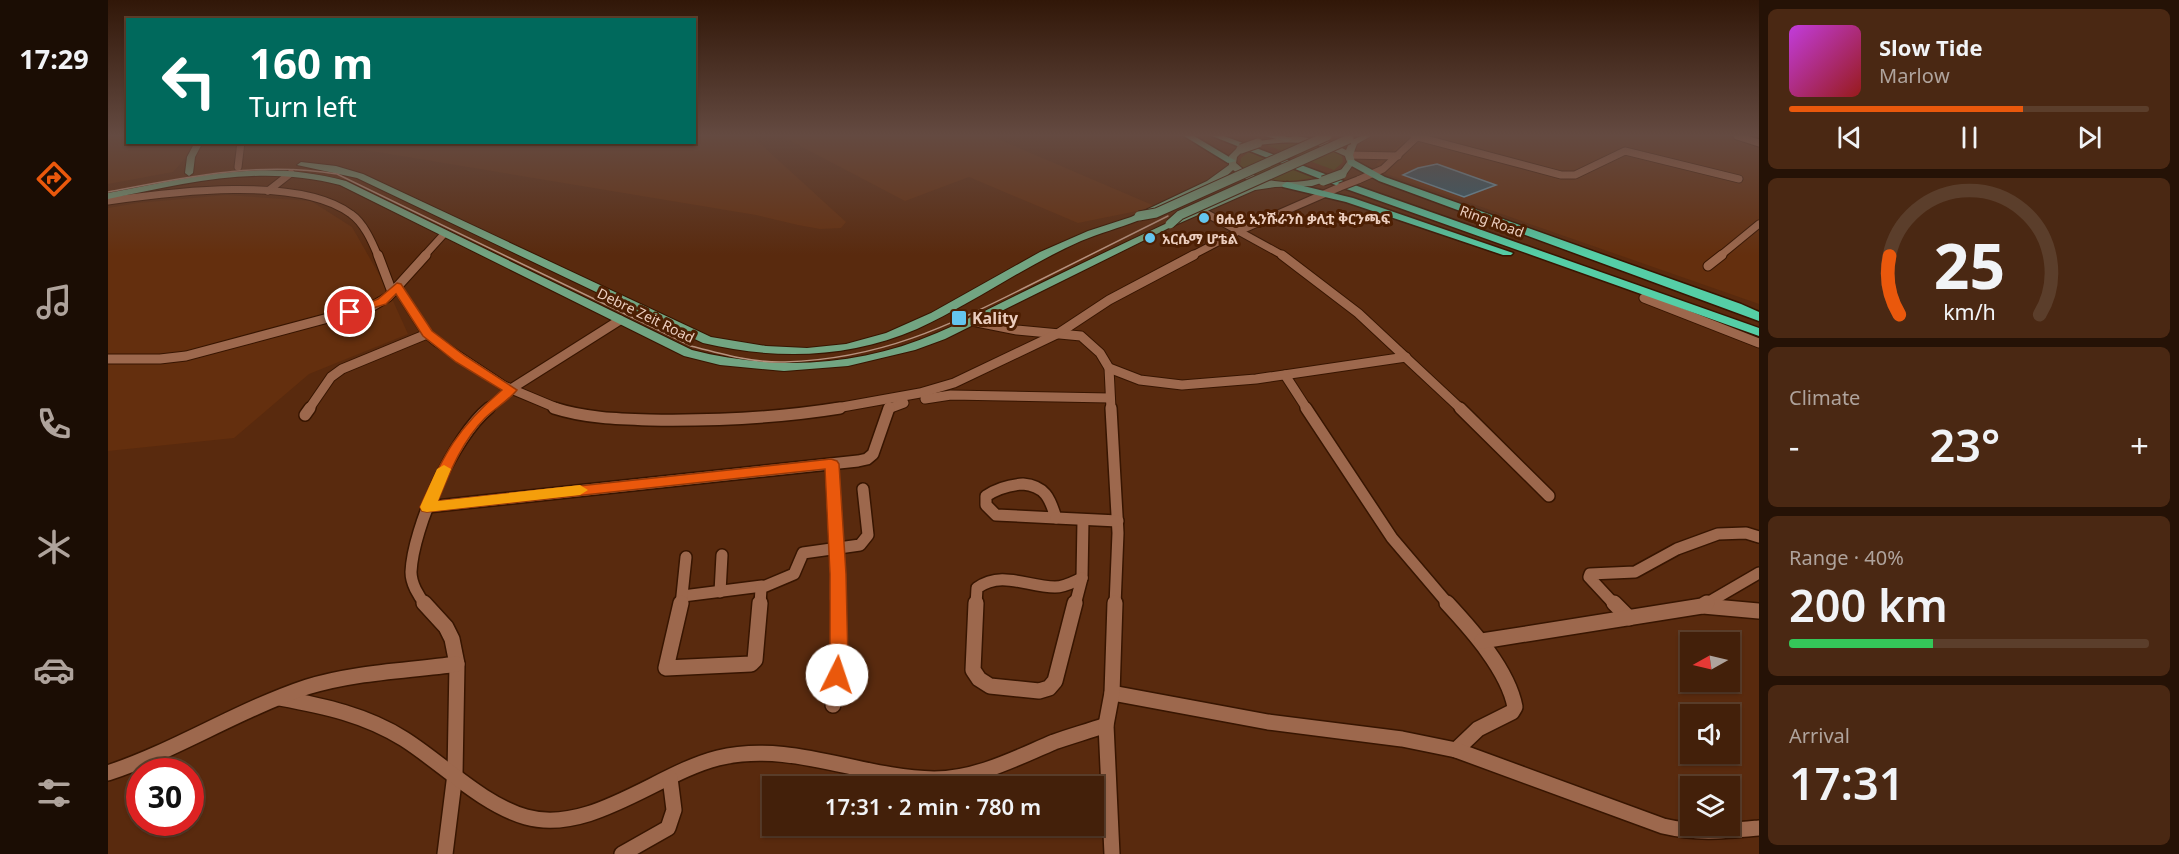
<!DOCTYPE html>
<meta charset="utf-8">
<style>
body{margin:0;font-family:Georgia,"Noto Sans Ethiopic",serif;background:#4a2813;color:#f1f3f6;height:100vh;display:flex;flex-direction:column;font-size:22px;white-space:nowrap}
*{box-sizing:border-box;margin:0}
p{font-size:20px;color:#afa39c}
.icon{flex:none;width:33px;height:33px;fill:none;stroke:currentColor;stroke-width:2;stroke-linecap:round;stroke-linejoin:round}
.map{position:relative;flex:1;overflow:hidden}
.panel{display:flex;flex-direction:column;gap:9px;padding:9px;background:#251206;width:420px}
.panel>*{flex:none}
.top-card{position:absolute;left:18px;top:18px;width:570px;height:126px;border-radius:0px;box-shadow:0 2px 4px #0004,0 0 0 2px #5b3e2b;background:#00695c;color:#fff;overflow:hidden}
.needle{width:39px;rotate:262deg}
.controls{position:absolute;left:1572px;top:632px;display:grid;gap:12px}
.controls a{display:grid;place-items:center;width:60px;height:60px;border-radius:0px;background:#43200a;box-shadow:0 2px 4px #0004,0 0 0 2px #5b3e2b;font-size:30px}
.speed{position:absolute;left:18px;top:758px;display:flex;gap:12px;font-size:30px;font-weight:700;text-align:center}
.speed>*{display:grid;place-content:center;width:78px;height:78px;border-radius:50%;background:#43200a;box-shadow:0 2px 4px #0004,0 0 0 2px #5b3e2b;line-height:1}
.speed .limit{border:9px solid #d22;background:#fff;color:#111}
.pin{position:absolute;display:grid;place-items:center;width:51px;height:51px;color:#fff;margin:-26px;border:3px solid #fff;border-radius:50%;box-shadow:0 2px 6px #0007}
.me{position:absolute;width:66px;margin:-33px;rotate:4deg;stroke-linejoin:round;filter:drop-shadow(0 0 4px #0008)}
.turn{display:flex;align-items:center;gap:21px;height:126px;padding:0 24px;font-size:27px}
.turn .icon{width:78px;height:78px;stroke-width:2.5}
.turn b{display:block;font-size:42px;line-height:51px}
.big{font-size:45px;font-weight:600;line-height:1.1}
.panel .widget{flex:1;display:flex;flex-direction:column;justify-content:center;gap:9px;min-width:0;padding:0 21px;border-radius:9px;background:#4a2813}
.panel .dial{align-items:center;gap:0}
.dial svg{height:156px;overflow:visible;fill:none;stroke:#5b3e2b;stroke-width:7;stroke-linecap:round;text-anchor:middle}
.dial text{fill:#f1f3f6;stroke:none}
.song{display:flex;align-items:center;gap:18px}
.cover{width:72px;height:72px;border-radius:9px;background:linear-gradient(135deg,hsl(290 70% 55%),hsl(0 70% 35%))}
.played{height:6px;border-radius:3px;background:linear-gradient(90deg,#ea580c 65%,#5b3e2b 65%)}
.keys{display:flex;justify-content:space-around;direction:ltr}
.heat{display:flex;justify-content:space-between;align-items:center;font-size:33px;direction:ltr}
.charge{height:9px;border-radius:4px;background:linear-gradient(90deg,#34c759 40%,#5b3e2b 0)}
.trip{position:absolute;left:654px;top:776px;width:342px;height:60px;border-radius:0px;background:#43200a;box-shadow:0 2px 4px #0004,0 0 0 2px #5b3e2b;font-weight:600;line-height:60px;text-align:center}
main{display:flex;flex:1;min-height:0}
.tab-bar{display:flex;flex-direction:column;width:108px;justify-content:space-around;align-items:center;background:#1b0d04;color:#afa39c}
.tab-bar .icon{width:42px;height:42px}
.tab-bar .on{color:#ea580c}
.tab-bar b{font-size:27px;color:#f1f3f6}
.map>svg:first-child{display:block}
</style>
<main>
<nav class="tab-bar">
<b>17:29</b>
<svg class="icon on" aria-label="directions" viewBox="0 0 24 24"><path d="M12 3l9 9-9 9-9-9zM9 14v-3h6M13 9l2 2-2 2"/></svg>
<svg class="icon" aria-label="music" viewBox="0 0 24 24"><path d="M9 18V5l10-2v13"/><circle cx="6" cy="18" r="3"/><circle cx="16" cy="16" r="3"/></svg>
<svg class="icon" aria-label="phone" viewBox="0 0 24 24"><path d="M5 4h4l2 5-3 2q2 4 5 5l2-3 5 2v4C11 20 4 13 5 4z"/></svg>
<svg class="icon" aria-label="climate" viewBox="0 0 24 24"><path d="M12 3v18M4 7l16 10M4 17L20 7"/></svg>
<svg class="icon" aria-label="car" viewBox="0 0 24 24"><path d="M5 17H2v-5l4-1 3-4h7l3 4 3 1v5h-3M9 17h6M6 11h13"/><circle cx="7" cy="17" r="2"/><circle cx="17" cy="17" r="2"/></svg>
<svg class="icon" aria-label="filters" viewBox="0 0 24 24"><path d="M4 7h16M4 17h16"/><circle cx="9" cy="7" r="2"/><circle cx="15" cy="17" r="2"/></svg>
</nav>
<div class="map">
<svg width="1651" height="854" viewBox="0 0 1651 854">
<rect width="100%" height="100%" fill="#592a0e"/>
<!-- built -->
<g fill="#642f0e">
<polygon points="0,136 19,136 20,142 90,143 65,172 0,184"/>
<polygon points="587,136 644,136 738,222 733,228 712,229 690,225 648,215 215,143 586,142"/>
<polygon points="673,136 883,136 1049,207 970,223 861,177 797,201"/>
<polygon points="1302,136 1651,136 1651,304 1279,174 1268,164"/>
<polygon points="118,195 203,201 244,227 281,292 300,334 201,374 126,438 0,451 0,208 30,203"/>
</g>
<!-- green -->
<g fill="#4b4a0d">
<polygon points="1177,142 1207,143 1234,154 1235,162 1226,170 1158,145"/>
<path d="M 1142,151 L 1211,176 C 1190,182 1148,187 1132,166 L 1133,158 Z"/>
</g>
<!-- building -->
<polygon fill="#2b6076" stroke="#66a7c4" stroke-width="1.5" points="1329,164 1388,185 1356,197 1295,175 1310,168"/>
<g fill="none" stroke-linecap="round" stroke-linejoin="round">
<!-- minor-far3 casing -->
<g stroke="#371501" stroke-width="9">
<g id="minor-far3">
<polyline points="1306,136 1453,175 1467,175 1517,151 1631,179"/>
<polyline points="1629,136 1651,143"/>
<polyline points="1241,155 1290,156"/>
<polyline points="130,167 133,142"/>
<polyline points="1250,180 1275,169 1310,136"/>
<polyline points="160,191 183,173"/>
<path d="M 0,201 C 62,192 191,175 243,214 C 256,223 264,242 270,256"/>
<polyline points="1094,211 1176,256"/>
<polyline points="316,256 336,234"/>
<polyline points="1083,256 1131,231 1232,187"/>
<polyline points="1612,256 1651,224"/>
</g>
</g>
<!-- minor-far2 casing -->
<g stroke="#371501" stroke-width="11">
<g id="minor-far2">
<polyline points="270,255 284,292"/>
<polyline points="1174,255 1250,313 1353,409"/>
<polyline points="1600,266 1614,255"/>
<polyline points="289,287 319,334 329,342 396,386 451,409"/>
<polyline points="1536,298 1651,343"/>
<polyline points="864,321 909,330 973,336 992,353 1001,368 1003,409"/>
<polyline points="0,359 52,359 78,356 265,306 280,297 318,255"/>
<polyline points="1001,368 1032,380 1074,385 1148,379 1298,357"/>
<polyline points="1177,375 1199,409"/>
<polyline points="817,399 843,395 1002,398"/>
<polyline points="201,409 223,377 234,369 319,334"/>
<polyline points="379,409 406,387 512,320"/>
<polyline points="723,409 812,393 846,383 951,333 1001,300 1086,255"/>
<polyline points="780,409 796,403"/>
</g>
</g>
<!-- minor-far1 casing -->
<g stroke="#371501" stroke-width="14">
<g id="minor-far1">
<path d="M 446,408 C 477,418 510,419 542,420 C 606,421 670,418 732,408"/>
<polyline points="1003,408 1010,533 1007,605"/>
<polyline points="1198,408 1284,538 1341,605"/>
<polyline points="1352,408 1441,496"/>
<polyline points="197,415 202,408"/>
<polyline points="723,464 730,605"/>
<path d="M 915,484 C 937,486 942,498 948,518 L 888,515 L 878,505 L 878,496 C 890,488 901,485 915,484 Z"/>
<polyline points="319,507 750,461 759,459 765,454 781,408"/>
<polyline points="948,518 1010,521"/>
<polyline points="974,578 975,520"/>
<polyline points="612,592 614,555"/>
<polyline points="575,596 654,586"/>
<path d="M 318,605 C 310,596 303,583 303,572 C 305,527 346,436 381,408"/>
<polyline points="573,605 578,557"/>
<polyline points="652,605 653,588 686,574 695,553 752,545 760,535 755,489"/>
<path d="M 868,605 L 869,588 C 894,570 919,587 947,587 C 957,587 965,582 974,578"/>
<polyline points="967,605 974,578"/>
<polyline points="1507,605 1481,577 1482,574 1527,572 1569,549 1610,534 1638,533 1651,537"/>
<polyline points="1596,605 1651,573"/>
</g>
</g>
<!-- minor casing -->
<g stroke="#371501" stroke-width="18">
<g id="minor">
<polyline points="316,603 338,627 344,639 349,664 347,774 337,854"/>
<polyline points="573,603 558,668 643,664 647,660 652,603"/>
<polyline points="868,603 865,670 871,679 882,686 931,691 941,688 947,681 967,603"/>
<path d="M 1339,603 C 1364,630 1400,670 1407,707 L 1404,712 L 1370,729 L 1348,750"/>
<polyline points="1506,603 1521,618"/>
<polyline points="1595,606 1651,611"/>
<polyline points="1374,641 1594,606 1599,603"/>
<path d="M 1004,693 L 1160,722 L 1294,739 L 1348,750 L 1555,826 C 1588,834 1617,831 1651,828"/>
<path d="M 172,698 C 216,706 258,715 296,739 C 334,763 375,805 418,817 C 482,835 550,773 610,758 C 683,740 753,778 826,779 C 869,779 908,758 946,742 C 963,736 981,731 998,725"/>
<polyline points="725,705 731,661 730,603"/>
<path d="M 0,773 C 69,750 130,710 199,687 C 247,672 299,671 349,664"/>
<polyline points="514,854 560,828 566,810 562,778"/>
<polyline points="1004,854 998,725 1004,693 1007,603"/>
</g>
</g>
<!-- major casing -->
<g stroke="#371501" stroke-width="2">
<g id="major">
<path d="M 1188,136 L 1220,141 L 1238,150 L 1242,141 L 1253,136 L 1263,136 L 1249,144 L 1245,155 L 1247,162 L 1237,176 L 1234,177 L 1230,174 L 1239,162 L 1237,156 C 1204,140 1186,141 1150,145 L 1146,143 L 1150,141 Z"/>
<polygon points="87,142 95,142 87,157 85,173 81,176 77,173 79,157"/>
<path d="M 1130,147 L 1137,149 L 1129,157 L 1128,163 C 1147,181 1172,184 1196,181 C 1204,180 1213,177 1219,181 L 1204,186 L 1167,187 L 1147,190 L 1065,226 L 837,339 L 807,350 L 740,366 L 676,371 L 612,365 L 576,356 L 232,185 C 152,164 79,183 0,199 L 0,193 C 85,177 152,158 238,181 L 584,350 C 666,371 751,367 829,333 C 869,316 908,295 948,276 C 1012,245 1076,214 1142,186 L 1152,184 L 1139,180 L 1125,170 C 1110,186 1089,191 1070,200 C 1056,206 1043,216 1029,221 C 1011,228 992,233 973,241 C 916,266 866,303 809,329 C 740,359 667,360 595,343 L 249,178 L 189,165 L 193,162 L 228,166 L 255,174 L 603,337 L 658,346 L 699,348 L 738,344 L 778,333 L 823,313 L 932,252 L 980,231 L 1023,217 L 1099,181 L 1121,165 L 1121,156 Z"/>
</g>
</g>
<!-- highway casing -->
<g stroke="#371501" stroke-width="3">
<g id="highway">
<polygon points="1076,136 1086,136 1128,161 1120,163"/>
<polygon points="1104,136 1116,136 1238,182 1651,328 1651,336 1230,186"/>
<polygon points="1157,136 1176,136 1184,139 1179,142"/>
<polygon points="1240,160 1246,160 1277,177 1633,304 1651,312 1651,321 1271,181 1240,164"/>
<polygon points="1179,182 1245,198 1405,253 1403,255 1395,255 1238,202 1175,187 1174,185"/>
</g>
</g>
<!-- minor-far3 -->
<use href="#minor-far3" stroke="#9d684d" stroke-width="7"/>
<!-- minor-far2 -->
<use href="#minor-far2" stroke="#9d684d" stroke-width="9"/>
<!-- minor-far1 -->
<use href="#minor-far1" stroke="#9d684d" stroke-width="11"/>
<!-- minor -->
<use href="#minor" stroke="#9d684d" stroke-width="15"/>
<!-- major -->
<use href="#major" fill="#72a582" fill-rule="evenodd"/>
<!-- highway -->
<use href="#highway" fill="#55cea6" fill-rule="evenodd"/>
<!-- tram -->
<path stroke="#b6927e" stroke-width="1.5" d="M 0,192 C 77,177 151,161 229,174 L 583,346 C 613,354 645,363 677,362 C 773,359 838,327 922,285 C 968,262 1014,239 1060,216"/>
<!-- minor-bridge casing -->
<g stroke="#371501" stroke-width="9" stroke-linecap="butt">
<polyline id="minor-bridge" points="1232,187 1250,180"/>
</g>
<!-- major-bridge casing -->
<g stroke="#371501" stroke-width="11" stroke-linecap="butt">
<g id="major-bridge">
<polyline points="1133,149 1150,143"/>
<polyline points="1215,181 1234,174"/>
<polyline points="1031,216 1048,213 1219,136"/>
<polyline points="1062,224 1072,215 1241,139"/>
</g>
</g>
<!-- minor-bridge -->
<use href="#minor-bridge" stroke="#9d684d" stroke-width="7"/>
<!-- major-bridge -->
<use href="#major-bridge" stroke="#72a582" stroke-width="9"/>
</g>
<!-- sky -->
<linearGradient id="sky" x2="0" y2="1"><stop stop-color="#311708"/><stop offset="0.53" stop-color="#644a41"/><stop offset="1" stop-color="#644a41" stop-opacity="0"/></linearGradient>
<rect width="1651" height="255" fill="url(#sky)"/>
<!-- route -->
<path fill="#ea580c" stroke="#983908" stroke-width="1.5" d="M 289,283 L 293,284 L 324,331 L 357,356 L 409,390 C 400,401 387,408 377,418 C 354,441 342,472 330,501 L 723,459 L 729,461 L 731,464 L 738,574 L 740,661 L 735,681 L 729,683 L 723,681 L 720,675 L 722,661 L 722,574 L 717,469 L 319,512 L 314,511 L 312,507 C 336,454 349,428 394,390 L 348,362 L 315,336 L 288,294 L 278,304 L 242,315 L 236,312 L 270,299 Z"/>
<!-- slow -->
<polygon fill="#f59e0b" points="336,465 343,469 330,501 472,485 480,490 472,495 319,512 314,511 312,507 329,469"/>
<!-- markers -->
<g fill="#64c5ee" stroke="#4d1f03" stroke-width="2">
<circle cx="1096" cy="218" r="6"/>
<circle cx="1042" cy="238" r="6"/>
<rect x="843" y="310" width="16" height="16" rx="3"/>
</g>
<g text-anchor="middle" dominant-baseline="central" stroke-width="6" stroke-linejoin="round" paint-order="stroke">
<!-- far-poi labels -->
<g font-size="14" font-weight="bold" fill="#eccebf" stroke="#4d1f03" text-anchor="start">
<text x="1108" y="218">ፀሐይ ኢንሹራንስ ቃሊቲ ቅርንጫፍ</text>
<text x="1054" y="238">አርሴማ ሆቴል</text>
</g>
<!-- far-street labels -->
<g font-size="14" fill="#eccebf" stroke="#4d1f03">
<text transform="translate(1384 221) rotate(20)">Ring Road</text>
<text transform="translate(538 315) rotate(26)">Debre Zeit Road</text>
</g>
<!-- poi labels -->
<g font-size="16" font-weight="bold" fill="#eccebf" stroke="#4d1f03" text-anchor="start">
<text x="864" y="318">Kality</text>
</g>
</g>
</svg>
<div class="controls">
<a><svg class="needle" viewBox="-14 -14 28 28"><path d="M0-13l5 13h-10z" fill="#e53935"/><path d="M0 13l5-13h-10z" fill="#afa39c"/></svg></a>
<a><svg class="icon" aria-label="sound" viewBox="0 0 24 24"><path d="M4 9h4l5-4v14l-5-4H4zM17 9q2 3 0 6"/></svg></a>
<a><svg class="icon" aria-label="layers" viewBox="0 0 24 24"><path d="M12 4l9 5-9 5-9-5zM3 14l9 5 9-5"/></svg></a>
</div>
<div class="speed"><div class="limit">30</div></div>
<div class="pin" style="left:242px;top:312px;background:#d93025"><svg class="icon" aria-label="arrive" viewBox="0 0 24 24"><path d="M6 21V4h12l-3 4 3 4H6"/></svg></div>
<svg class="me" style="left:729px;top:675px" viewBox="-20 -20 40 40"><circle r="19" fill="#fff"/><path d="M0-13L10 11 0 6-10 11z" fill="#ea580c"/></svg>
<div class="trip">17:31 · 2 min · 780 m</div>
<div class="top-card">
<div class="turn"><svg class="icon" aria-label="left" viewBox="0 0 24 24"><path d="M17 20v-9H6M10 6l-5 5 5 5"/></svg><div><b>160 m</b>Turn left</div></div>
</div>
</div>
<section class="panel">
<div class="widget">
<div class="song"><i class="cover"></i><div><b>Slow Tide</b><p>Marlow</p></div></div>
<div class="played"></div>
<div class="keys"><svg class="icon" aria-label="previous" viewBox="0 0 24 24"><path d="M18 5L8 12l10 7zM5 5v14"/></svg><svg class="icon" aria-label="pause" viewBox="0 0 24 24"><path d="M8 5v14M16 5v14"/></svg><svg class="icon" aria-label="next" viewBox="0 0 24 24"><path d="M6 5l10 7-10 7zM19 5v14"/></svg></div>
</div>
<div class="widget dial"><svg viewBox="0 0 100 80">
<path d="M14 69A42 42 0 1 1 86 69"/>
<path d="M14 69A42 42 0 0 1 9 39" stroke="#ea580c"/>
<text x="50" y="56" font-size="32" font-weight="700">25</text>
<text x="50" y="72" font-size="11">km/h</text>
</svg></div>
<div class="widget"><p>Climate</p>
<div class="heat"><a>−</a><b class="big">23°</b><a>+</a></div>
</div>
<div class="widget"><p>Range · 40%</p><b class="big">200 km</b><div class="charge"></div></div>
<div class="widget"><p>Arrival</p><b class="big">17:31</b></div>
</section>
</main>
